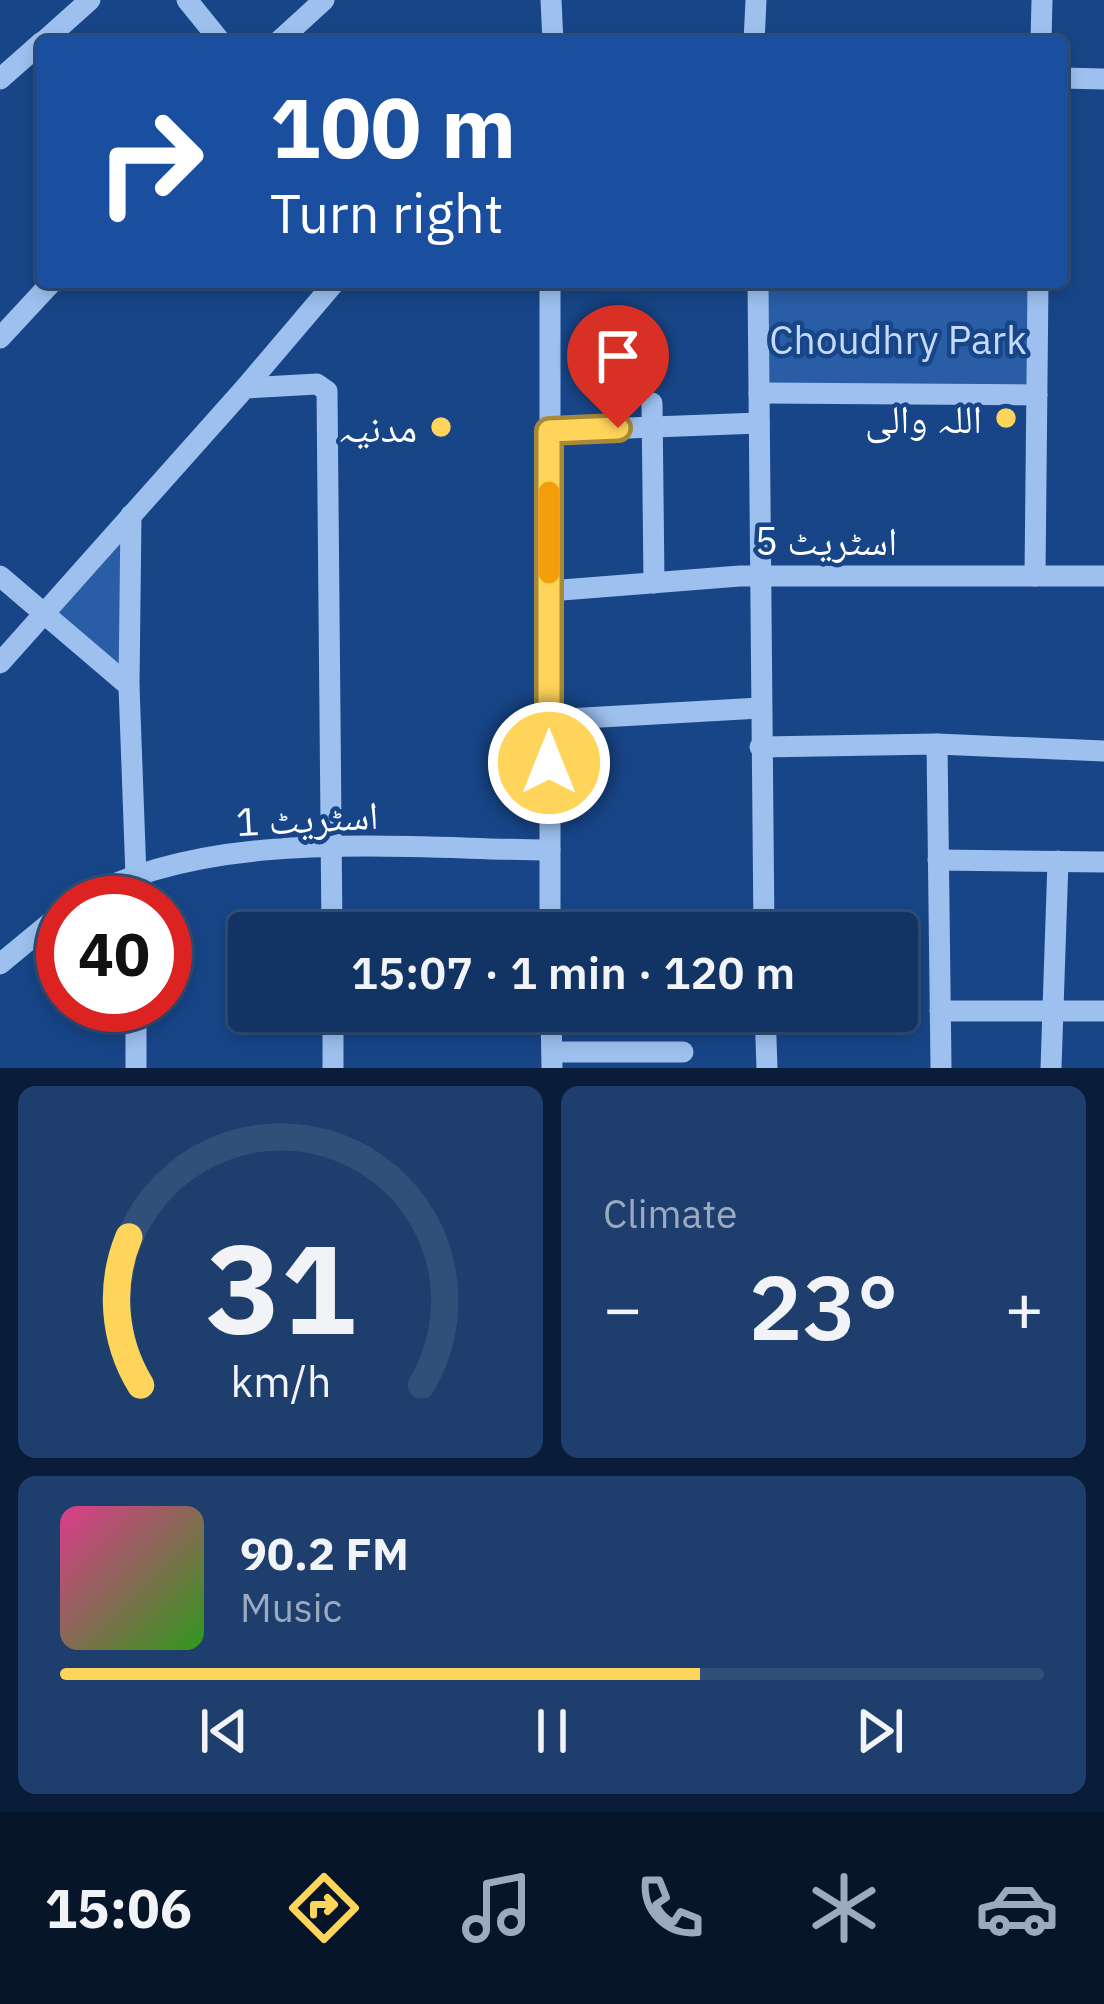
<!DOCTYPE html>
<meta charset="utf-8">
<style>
body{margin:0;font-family:"IBM Plex Sans","Noto Naskh Arabic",sans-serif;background:#1e3f6e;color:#f1f3f6;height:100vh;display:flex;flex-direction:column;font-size:45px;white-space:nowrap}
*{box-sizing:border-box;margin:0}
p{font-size:39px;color:#9caabf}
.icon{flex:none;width:66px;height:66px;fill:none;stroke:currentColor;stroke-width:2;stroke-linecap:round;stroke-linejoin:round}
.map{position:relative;height:1068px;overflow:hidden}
.drawer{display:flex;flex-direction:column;gap:18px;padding:18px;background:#091d38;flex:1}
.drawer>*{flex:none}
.top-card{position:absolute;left:36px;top:36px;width:1032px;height:252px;border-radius:12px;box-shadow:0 6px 18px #0003,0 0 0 3px #304f79;background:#1a4fa0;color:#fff;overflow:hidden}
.speed{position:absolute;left:36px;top:876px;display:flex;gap:24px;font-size:60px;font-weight:700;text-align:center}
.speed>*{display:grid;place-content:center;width:156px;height:156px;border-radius:50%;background:#113465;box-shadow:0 6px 18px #0003,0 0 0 3px #304f79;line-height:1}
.speed .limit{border:18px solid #d22;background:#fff;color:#111}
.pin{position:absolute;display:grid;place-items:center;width:102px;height:102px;color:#fff;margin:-123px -51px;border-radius:50% 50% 50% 0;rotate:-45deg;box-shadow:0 0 12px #0007}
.pin .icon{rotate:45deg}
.me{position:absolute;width:132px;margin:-66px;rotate:0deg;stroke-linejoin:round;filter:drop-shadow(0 0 9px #0008)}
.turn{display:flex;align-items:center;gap:42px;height:252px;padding:0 36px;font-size:54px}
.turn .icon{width:156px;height:156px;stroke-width:2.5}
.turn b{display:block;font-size:84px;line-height:102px}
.big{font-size:90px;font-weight:600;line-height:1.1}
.drawer .card{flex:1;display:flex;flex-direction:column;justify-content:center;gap:18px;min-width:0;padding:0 42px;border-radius:18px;background:#1e3f6e}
.drawer .dial{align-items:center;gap:0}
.dial svg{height:312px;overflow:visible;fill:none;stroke:#304f79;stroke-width:7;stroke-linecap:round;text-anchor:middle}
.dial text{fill:#f1f3f6;stroke:none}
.song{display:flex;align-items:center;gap:36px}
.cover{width:144px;height:144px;border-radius:18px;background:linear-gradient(135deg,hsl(330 70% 55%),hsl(110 70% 35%))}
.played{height:12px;border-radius:6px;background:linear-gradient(90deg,#ffd45a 65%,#304f79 65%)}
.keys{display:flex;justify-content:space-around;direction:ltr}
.heat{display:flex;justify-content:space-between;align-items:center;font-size:66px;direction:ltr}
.drawer .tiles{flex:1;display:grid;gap:18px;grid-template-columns:1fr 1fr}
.card:last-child{grid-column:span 2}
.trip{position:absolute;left:228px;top:912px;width:690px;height:120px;border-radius:12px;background:#113465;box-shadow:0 6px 18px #0003,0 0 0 3px #304f79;font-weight:600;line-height:120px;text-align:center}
.tabs{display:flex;height:192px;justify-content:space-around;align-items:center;background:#071528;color:#9caabf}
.tabs .icon{width:84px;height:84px}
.tabs .current{color:#ffd45a}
.tabs b{font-size:54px;color:#f1f3f6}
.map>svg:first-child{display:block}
</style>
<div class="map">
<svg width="1104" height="1068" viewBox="0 0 1104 1068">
<rect width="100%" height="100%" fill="#174587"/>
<!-- green -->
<g fill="#295ea6">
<polygon points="758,282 1038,282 1037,395 759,393"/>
<polygon points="131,515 129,686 42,617"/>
</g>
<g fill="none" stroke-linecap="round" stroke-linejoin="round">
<!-- minor -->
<g stroke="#9dc0ee" stroke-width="21">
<polyline points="187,0 221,42"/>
<polyline points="551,0 553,42"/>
<polyline points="43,42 90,0"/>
<polyline points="278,42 324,0"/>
<polyline points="754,42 756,0"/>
<polyline points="1041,42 1042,0"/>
<polyline points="1062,78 1104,79"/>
<polyline points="0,79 42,42"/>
<polyline points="758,282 764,933"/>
<polyline points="0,338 52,282"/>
<polyline points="245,388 335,282"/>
<polyline points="759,393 1037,395"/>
<polyline points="652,403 654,583"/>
<polyline points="549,431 759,423"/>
<polyline points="131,515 129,686 137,903"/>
<polyline points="0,576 129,686"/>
<polyline points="1035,576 1038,282"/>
<polyline points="549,591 740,576 1104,576"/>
<polyline points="0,663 245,388 317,384 327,391 332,933"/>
<polyline points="549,720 760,708"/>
<polyline points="937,744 941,1068"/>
<polyline points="760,747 937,744 1104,751"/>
<polyline points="938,860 1104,862"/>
<path d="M 76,903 C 207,826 402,849 550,850"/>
<polyline points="550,933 550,282"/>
<polyline points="617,933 676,931"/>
<polyline points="0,964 63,912"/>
<polyline points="333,1011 333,1068"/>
<polyline points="551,1011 552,1068"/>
<polyline points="765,1011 767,1068"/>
<polyline points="940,1011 1104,1011"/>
<polyline points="552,1052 683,1052"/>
<polyline points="136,1068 136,1005"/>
<polyline points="1051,1068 1058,861"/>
</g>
</g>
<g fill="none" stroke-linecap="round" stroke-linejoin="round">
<!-- route casing -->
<g stroke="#a68a3a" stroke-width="30">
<polyline id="route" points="549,763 549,431 618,428"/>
</g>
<!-- route -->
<use href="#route" stroke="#ffd45a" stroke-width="21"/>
<!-- slow -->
<polyline stroke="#f59e0b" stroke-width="21" points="549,573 549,492"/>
</g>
<!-- markers -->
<g fill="#ffd45a" stroke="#174587" stroke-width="4.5">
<circle cx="1006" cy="418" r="12"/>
<circle cx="441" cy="427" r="12"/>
</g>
<g text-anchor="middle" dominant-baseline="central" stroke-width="9" stroke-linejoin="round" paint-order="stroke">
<!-- park labels -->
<g font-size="39" fill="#c3dafa" stroke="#174587">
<text x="898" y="339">Choudhry Park</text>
</g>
<!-- poi labels -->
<g font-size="39" fill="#fff" stroke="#174587" text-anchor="end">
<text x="982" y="418">اللہ والی</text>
<text x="417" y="427">مدنیہ</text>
</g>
<!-- street labels -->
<g font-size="39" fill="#fff" stroke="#174587">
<text x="826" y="540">اسٹریٹ 5</text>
<text transform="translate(307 818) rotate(-3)">اسٹریٹ 1</text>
</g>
</g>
</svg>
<div class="speed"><div class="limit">40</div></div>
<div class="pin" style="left:618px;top:428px;background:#d93025"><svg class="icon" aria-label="arrive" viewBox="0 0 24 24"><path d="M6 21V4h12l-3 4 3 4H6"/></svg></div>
<svg class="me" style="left:549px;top:763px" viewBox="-20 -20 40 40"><circle r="17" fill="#ffd45a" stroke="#fff" stroke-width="3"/><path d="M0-11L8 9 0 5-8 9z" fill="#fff"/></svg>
<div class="trip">15:07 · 1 min · 120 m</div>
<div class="top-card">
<div class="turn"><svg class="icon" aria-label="right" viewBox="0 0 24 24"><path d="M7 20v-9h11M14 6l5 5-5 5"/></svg><div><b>100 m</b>Turn right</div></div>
</div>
</div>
<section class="drawer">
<div class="tiles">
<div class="card dial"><svg viewBox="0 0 100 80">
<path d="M14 69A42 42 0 1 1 86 69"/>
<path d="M14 69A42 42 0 0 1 11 31" stroke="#ffd45a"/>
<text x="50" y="56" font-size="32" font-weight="700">31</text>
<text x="50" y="72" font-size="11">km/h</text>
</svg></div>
<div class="card"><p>Climate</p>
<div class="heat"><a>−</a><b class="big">23°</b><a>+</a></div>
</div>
<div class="card">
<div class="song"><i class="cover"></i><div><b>90.2 FM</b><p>Music</p></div></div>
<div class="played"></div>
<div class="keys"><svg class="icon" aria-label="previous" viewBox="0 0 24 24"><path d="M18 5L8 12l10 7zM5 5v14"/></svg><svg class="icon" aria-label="pause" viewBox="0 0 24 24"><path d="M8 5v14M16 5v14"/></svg><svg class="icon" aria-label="next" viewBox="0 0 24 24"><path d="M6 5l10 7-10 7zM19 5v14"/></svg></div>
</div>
</div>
</section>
<nav class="tabs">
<b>15:06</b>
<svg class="icon current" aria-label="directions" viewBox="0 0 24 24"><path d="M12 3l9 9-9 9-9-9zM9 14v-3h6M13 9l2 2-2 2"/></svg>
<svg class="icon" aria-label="music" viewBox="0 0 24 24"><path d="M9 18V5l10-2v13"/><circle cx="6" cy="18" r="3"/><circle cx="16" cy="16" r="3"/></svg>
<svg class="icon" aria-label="phone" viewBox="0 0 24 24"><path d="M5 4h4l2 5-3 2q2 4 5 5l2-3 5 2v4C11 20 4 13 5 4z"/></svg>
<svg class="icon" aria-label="climate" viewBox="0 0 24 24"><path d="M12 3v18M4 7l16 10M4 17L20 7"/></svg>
<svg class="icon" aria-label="car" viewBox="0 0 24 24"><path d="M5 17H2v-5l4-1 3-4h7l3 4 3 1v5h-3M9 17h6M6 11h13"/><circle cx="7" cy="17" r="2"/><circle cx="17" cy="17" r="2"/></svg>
</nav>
